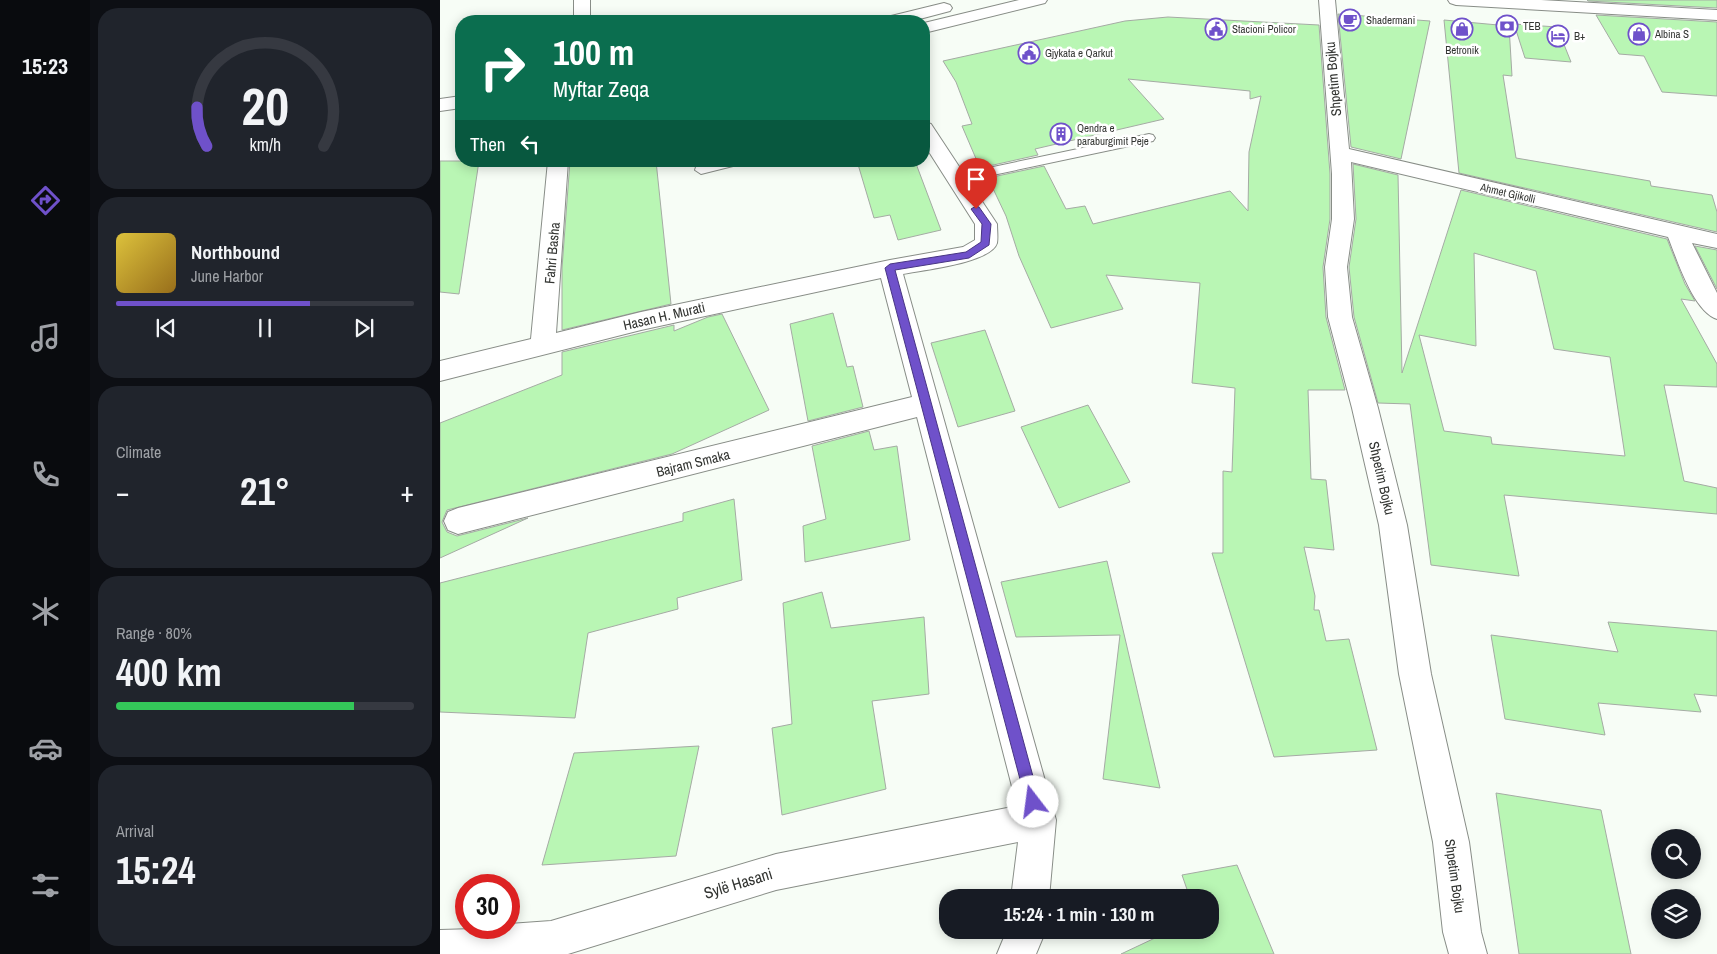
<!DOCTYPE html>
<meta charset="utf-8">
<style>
body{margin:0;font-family:"Archivo Narrow",sans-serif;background:#20242c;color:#f1f3f6;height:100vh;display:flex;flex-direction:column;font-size:19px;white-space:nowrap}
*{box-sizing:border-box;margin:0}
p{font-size:16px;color:#9ea1a6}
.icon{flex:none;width:28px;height:28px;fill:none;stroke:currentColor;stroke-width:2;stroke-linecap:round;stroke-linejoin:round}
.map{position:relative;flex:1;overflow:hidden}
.drawer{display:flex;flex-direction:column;gap:8px;padding:8px;background:#0d0f14;width:350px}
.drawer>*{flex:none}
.top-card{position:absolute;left:15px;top:15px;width:475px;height:152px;border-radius:20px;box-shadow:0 2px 12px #0003;background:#0b6e4f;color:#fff;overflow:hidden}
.tools{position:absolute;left:1211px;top:829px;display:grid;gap:10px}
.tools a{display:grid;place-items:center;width:50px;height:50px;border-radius:50%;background:#171b24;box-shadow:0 2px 12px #0003;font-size:25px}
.speed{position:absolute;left:15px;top:874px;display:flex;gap:10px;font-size:25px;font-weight:700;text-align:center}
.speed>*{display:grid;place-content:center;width:65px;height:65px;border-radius:50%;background:#171b24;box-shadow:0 2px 12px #0003;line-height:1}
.speed .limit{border:8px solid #d22;background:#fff;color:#111}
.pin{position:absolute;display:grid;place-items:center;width:42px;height:42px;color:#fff;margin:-51px -21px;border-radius:50% 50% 50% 0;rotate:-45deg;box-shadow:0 0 5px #0007}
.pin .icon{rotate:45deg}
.me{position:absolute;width:55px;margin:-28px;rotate:345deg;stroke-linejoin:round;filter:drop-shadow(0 0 4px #0008)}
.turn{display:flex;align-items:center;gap:18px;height:105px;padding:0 15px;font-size:22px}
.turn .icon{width:65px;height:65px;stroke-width:2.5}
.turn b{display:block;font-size:35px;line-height:42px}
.then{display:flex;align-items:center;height:48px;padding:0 15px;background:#0003;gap:10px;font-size:19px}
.big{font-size:38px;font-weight:800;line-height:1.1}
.drawer .widget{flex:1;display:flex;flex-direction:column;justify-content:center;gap:8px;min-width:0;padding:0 18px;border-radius:20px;background:#20242c}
.drawer .dial{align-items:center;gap:0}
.dial svg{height:130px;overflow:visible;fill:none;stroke:#363941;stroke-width:7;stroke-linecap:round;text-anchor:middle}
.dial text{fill:#f1f3f6;stroke:none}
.song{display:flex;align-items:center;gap:15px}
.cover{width:60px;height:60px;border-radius:8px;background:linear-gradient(135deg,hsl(50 70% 55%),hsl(40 70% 35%))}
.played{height:5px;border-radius:2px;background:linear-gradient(90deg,#6f51ca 65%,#363941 65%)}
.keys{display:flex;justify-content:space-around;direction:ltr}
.heat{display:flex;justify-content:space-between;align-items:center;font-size:28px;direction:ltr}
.charge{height:8px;border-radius:4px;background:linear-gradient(90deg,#34c759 80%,#363941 0)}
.trip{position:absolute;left:499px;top:889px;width:280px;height:50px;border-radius:20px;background:#171b24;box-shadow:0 2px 12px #0003;font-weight:800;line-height:50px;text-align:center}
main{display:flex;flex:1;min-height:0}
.menu{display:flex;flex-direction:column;width:90px;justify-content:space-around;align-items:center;background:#090b0e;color:#9ea1a6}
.menu .icon{width:35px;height:35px}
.menu .current{color:#6f51ca}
.menu b{font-size:22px;color:#f1f3f6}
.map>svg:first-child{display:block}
</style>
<main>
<nav class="menu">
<b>15:23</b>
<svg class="icon current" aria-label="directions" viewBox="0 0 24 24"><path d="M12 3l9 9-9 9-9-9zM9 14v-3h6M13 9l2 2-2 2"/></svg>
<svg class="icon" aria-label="music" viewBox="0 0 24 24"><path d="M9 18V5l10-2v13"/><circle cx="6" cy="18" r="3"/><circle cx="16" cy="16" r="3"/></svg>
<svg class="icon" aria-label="phone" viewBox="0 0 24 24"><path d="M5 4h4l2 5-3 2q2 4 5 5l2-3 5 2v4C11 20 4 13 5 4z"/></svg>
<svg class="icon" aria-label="climate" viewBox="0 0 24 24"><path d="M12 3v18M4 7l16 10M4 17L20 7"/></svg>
<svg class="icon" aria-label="car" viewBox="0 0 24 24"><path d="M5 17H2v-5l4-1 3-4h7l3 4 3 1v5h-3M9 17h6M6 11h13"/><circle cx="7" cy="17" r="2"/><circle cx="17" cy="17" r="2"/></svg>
<svg class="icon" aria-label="filters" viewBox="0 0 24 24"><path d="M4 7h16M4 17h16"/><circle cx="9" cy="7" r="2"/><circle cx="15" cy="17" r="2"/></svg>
</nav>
<section class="drawer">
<div class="widget dial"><svg viewBox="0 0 100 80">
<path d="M14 69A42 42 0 1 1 86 69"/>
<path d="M14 69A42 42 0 0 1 8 45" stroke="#6f51ca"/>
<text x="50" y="56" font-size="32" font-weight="700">20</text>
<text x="50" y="72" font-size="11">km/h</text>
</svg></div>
<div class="widget">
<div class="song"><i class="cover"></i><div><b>Northbound</b><p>June Harbor</p></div></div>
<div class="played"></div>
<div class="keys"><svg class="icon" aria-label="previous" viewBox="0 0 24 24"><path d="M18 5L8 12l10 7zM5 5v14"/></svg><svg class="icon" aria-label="pause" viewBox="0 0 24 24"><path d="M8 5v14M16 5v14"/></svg><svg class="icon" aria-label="next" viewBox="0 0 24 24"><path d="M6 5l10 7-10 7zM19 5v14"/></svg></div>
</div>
<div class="widget"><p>Climate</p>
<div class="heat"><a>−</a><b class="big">21°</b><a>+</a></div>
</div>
<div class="widget"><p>Range · 80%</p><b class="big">400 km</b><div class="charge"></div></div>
<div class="widget"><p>Arrival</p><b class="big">15:24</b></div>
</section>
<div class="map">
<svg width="1277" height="954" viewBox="0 0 1277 954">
<rect width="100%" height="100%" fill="#f7fdf6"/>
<!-- building -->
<g fill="#b9f6b4" stroke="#a5aba4" fill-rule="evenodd">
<polygon points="1147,0 1277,0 1277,8 1148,1"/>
<polygon points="898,14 990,21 961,159 911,147"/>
<polygon points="1156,15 1277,22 1277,96 1222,92 1204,56 1179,54"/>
<polygon points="728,17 879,25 890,174 890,219 883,267 886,317 905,390 868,390 871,479 886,480 894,550 864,547 875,596 874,610 879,610 886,641 909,639 937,750 834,757 772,553 783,553 783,471 792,472 795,388 752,383 760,283 666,275 683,309 611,328 579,256 566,216 548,178 604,166 626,209 645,206 653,224 790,191 808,211 809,152 821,96 810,99 810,91 688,79 724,119 595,149 598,155 540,168 522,126 532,124 516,82 503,61 685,21"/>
<polygon points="1004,20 1069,26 1072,76 1063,75 1076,158 1210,181 1211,186 1272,195 1277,212 1277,232 1019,173"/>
<polygon points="1074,24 1117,27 1131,62 1085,58"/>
<polygon points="0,161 39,161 19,294 0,292"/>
<polygon points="130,161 216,161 231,304 122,330 122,268"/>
<polygon points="417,161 475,161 501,230 458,240 450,215 434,218"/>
<path d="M 913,164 L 958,175 L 962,373 L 1021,190 L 1227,239 L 1245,284 L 1255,301 L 1241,299 L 1277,364 L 1277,387 L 1224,385 L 1244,481 L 1277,488 L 1277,514 L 1064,495 L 1079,576 L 991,565 L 970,404 L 938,403 L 914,317 L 909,267 L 916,219 ZM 1034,253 L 1096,271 L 1114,349 L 1170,357 L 1185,456 L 1052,444 L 1051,437 L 1004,431 L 979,335 L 1036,346 Z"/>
<polygon points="1255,246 1277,250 1277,289"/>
<polygon points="393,313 407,367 413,366 423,407 368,421 350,324"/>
<polygon points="282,314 329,410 232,454 7,510 2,522 7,532 17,536 88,518 0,558 0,423 122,375 122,352 234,325 234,331 268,317"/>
<polygon points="545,330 575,411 518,427 491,343"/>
<polygon points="648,405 690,482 619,508 581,427"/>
<polygon points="429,431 434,450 457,446 470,540 365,562 363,526 386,519 372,446"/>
<polygon points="294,499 302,580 237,598 238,609 148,633 135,718 0,712 0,583 243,521 243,513"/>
<polygon points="667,561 684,634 720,788 663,779 680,635 576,637 561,582"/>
<polygon points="382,592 391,628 484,617 489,694 432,701 446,789 342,815 332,728 352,724 343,603"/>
<polygon points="1168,622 1277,631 1277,696 1254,694 1261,712 1158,703 1165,735 1065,719 1051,635 1178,652"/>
<polygon points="259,746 236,856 102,865 134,753"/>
<polygon points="1056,793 1161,810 1191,954 1079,954"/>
<polygon points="797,865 834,954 681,954 732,930 770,930 770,898 750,898 742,875"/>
</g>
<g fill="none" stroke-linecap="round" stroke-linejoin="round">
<!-- service casing -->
<g stroke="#888d87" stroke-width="2">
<g id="service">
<polygon points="709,134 713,135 715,138 713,141 515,183 509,179 515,175"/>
<polygon points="280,161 303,161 301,164 261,174 255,170 256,167"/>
</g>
</g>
<!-- minor casing -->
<g stroke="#888d87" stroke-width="2">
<g id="minor">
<rect x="134" y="0" width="16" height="21"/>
<path d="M 879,0 L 895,0 L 909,149 L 1277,234 L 1277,248 L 1252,243 L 1277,293 L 1277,319 C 1253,311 1237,259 1228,237 L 911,162 L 914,219 L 907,267 L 912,317 L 938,408 L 967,525 L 991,674 L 1029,842 L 1041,932 L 1047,954 L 1009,954 L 1003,932 L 993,842 L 959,674 L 939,525 L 912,408 L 888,317 L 885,267 L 892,219 L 892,174 Z"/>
<path d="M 484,122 L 491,124 L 557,224 C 557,230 558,238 557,243 C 551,263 482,270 463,274 L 616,820 L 609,898 L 571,898 L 578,842 L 336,890 L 128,954 L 0,954 L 0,930 L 69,928 L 69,924 L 111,921 L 336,854 L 577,806 L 477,417 L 18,534 L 8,530 L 4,521 L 8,512 L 18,508 L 472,397 L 441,278 L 201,330 L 0,381 L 0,361 L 91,339 L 108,161 L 128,161 L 116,333 L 201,312 L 450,260 L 523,247 L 535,240 L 535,224 L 484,144 Z"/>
<polygon points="567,930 606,930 596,954 557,954"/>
</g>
</g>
<!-- secondary casing -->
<g stroke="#888d87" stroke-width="2">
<g id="secondary">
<polygon points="579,0 607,0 605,3 484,33 484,23"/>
<polygon points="504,3 510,5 512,8 510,11 472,21 445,21 447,17"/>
<polygon points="21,96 21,108 0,111 0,99"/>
</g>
</g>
<!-- primary casing -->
<g stroke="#888d87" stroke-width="2">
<polygon id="primary" points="1008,0 1101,0 1277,10 1277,20 1016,5 1010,3"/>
</g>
<!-- service -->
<use href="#service" fill="#fff" fill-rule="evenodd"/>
<!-- minor -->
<use href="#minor" fill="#fff" fill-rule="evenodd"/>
<!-- secondary -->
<use href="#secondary" fill="#fff" fill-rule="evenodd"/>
<!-- primary -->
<use href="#primary" fill="#fff" fill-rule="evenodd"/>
</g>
<!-- route -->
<polygon fill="#6f51ca" stroke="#483583" points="536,206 539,207 551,224 549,245 529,258 455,270 600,802 598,807 593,809 588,807 586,802 445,268 450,264 526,252 541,242 542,224 531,209"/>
<!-- icons -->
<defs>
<g id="cafe-ring" transform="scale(1.125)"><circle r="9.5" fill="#fff" stroke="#6f51ca" stroke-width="1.5"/><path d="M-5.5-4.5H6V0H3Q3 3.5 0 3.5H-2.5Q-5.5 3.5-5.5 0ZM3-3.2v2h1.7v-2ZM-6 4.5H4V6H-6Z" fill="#6f51ca"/></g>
<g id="bank-ring" transform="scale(1.125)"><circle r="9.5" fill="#fff" stroke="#6f51ca" stroke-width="1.5"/><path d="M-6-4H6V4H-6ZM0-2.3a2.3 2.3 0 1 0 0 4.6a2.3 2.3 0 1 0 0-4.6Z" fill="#6f51ca"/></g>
<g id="civic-ring" transform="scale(1.125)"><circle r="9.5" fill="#fff" stroke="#6f51ca" stroke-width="1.5"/><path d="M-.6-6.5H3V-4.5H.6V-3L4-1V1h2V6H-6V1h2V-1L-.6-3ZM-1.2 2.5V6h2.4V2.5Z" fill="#6f51ca"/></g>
<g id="shop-ring" transform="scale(1.125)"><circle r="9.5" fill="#fff" stroke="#6f51ca" stroke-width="1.5"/><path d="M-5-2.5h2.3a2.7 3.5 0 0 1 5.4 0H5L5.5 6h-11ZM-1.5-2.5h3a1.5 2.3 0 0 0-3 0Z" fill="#6f51ca"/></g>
<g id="hotel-ring" transform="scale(1.125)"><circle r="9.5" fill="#fff" stroke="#6f51ca" stroke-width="1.5"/><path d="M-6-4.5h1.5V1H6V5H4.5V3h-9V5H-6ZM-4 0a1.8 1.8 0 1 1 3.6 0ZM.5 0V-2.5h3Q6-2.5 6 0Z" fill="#6f51ca"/></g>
<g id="building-ring" transform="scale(1.125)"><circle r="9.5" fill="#fff" stroke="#6f51ca" stroke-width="1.5"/><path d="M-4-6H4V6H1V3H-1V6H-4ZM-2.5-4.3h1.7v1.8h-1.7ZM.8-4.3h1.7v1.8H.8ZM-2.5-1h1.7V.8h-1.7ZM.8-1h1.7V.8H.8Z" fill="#6f51ca"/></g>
</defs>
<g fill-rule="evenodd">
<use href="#cafe-ring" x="910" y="20"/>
<use href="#bank-ring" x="1067" y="26"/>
<use href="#civic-ring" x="776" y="29"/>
<use href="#shop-ring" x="1022" y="29"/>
<use href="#shop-ring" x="1199" y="34"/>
<use href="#hotel-ring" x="1118" y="36"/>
<use href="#civic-ring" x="589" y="53"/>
<use href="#building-ring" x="621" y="134"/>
</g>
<g text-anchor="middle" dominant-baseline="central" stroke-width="5" stroke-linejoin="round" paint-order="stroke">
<!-- far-poi labels -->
<g font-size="11" fill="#333532" stroke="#fff" text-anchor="start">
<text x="926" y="20">Shadermani</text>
<text x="1083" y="26">TEB</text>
<text x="792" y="29">Stacioni Policor</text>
<text x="1215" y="34">Albina S</text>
<text x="1134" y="36">B+</text>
<text x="1022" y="50" text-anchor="middle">Betronik</text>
<text x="605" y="53">Gjykata e Qarkut</text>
<text x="637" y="128">Qendra e<tspan x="637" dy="13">paraburgimit Peje</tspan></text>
</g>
<!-- far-street labels -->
<g font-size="11" fill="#333532" stroke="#fff">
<text transform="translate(1068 193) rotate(13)">Ahmet Gjikolli</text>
</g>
<!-- street labels -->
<g font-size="14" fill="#333532" stroke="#fff">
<text transform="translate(893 79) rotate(-95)">Shpetim Bojku</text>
<text transform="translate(112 253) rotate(-85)">Fahri Basha</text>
<text transform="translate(224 316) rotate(-13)">Hasan H. Murati</text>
<text transform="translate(253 463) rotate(-14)">Bajram Smaka</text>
<text transform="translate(942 478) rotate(77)">Shpetim Bojku</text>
<text transform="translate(1015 876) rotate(82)">Shpetim Bojku</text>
</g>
<!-- near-street labels -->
<g font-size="16" fill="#333532" stroke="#fff">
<text transform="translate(298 883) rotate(-17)">Sylë Hasani</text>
</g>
</g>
</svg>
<div class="tools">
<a><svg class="icon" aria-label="search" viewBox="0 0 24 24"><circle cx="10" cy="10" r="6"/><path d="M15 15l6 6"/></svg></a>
<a><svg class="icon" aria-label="layers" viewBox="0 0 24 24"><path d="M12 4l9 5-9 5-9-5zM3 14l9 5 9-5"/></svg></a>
</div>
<div class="speed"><div class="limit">30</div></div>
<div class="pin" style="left:536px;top:209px;background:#d93025"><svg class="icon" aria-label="arrive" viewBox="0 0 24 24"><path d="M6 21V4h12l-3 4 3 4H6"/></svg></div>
<svg class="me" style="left:593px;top:802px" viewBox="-20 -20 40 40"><circle r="19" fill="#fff"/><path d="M0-13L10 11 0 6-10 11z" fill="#6f51ca"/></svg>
<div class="trip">15:24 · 1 min · 130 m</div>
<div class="top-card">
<div class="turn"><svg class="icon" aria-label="right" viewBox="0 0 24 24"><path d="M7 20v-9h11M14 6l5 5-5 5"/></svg><div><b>100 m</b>Myftar Zeqa</div></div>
<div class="then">Then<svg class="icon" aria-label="left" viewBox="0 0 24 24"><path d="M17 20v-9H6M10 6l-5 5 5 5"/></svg></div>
</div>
</div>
</main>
